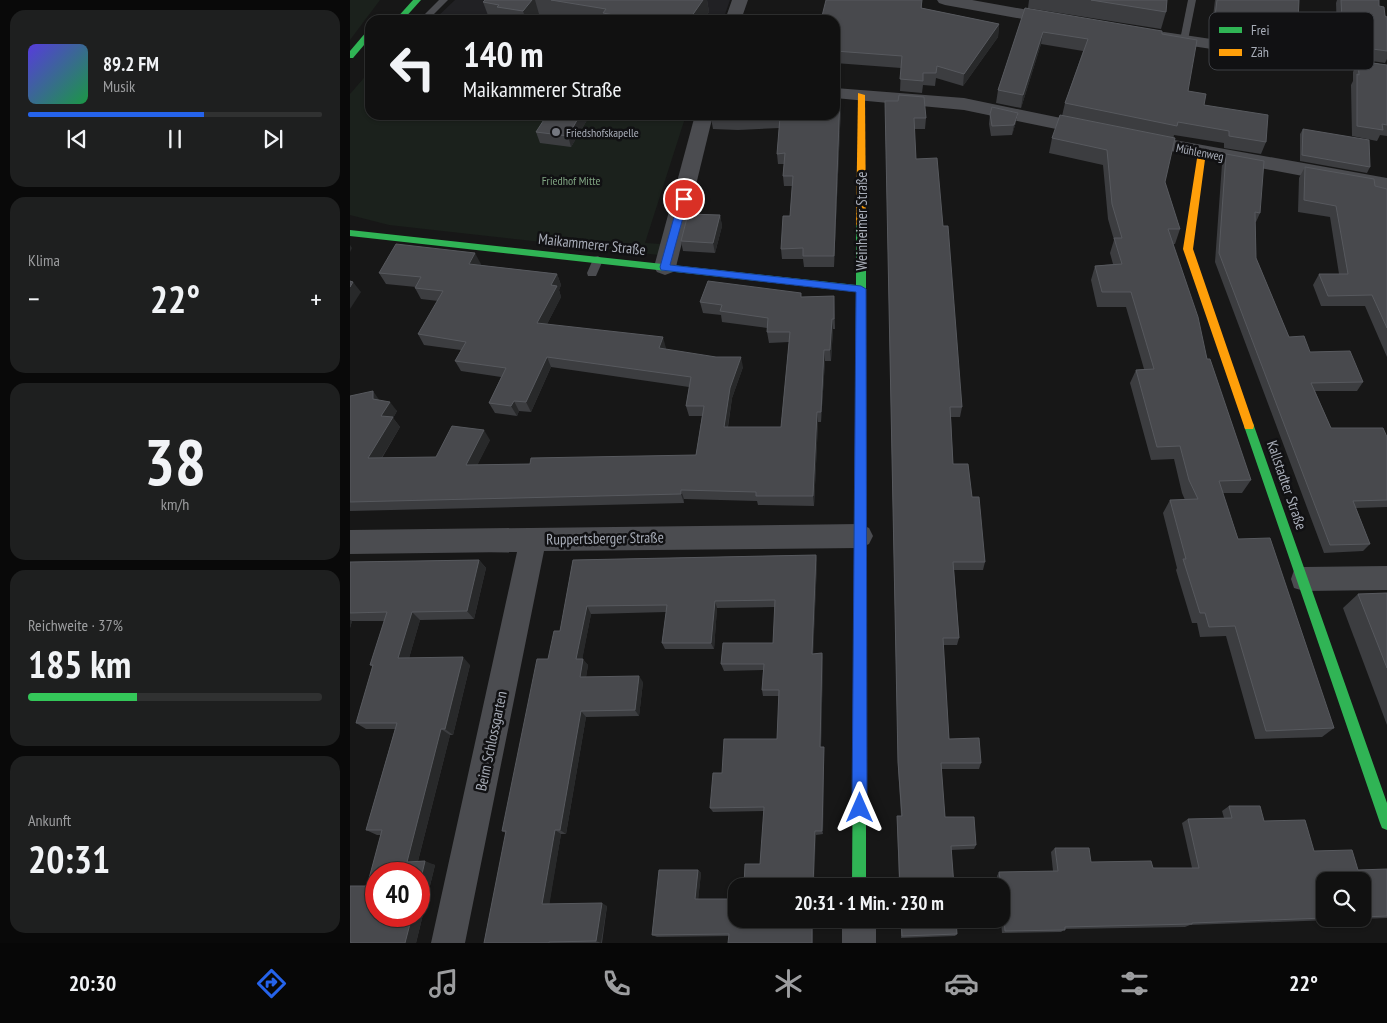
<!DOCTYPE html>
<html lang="de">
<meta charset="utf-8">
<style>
body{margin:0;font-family:"PT Sans Narrow",sans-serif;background:#1e1f1f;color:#f1f3f6;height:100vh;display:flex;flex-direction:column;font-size:19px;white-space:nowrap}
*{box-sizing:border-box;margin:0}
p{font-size:16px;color:#9c9d9f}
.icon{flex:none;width:28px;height:28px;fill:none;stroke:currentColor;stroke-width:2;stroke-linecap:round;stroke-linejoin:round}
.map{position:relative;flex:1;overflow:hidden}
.drawer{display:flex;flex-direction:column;gap:10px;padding:10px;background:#090909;width:350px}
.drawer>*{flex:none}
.banner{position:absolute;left:15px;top:15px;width:475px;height:105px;border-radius:15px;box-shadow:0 1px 4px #0004,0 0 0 1px #303131;background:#111;color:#f1f3f6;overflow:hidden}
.buttons{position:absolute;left:966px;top:872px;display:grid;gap:10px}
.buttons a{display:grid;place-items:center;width:55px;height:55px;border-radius:10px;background:#111;box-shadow:0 1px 4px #0004,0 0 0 1px #303131;font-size:25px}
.speed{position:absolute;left:15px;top:862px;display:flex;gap:10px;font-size:25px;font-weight:700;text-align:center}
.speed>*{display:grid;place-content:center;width:65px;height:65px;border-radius:50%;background:#111;box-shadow:0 1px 4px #0004,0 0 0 1px #303131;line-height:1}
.speed .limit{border:8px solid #d22;background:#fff;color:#111}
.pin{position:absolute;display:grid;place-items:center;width:42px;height:42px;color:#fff;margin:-21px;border:2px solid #fff;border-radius:50%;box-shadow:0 1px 5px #0007}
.me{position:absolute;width:55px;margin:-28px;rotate:0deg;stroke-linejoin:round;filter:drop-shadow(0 0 4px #0008)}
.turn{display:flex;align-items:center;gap:18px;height:105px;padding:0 15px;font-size:22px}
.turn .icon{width:65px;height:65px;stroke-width:2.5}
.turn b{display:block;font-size:35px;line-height:42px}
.big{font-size:38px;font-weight:700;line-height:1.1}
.drawer .widget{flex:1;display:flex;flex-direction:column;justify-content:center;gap:8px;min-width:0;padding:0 18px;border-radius:15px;background:#1e1f1f}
.drawer .dial{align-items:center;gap:0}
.dial b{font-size:65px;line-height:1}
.song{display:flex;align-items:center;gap:15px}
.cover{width:60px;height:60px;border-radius:8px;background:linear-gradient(135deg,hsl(250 70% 55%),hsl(140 70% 35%))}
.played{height:5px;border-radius:2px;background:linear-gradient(90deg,#2563eb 60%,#303131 60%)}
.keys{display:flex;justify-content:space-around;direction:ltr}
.heat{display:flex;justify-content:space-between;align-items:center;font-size:28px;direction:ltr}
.charge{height:8px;border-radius:4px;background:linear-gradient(90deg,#34c759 37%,#303131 0)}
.trip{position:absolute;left:378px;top:878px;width:282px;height:50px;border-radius:15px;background:#111;box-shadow:0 1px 4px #0004,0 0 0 1px #303131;font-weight:700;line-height:50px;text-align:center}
.tabs{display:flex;height:80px;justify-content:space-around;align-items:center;background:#070707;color:#9c9d9f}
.tabs .icon{width:35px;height:35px}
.tabs .active{color:#2563eb}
.tabs b{font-size:22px;color:#f1f3f6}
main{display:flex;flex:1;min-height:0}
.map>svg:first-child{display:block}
</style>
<main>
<section class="drawer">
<div class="widget">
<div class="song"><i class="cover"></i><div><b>89.2 FM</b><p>Musik</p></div></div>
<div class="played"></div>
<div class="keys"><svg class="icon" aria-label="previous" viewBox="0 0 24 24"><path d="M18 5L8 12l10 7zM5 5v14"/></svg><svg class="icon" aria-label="pause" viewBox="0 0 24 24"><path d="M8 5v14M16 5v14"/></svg><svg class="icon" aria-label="next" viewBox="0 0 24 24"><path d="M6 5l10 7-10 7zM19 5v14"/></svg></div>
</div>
<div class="widget"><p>Klima</p>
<div class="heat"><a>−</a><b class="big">22°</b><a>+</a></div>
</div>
<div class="widget dial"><b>38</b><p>km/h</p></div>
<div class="widget"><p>Reichweite · 37%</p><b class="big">185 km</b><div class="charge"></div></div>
<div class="widget"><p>Ankunft</p><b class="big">20:31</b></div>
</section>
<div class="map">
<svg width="1037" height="943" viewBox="0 0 1037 943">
<rect width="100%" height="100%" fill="#171717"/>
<!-- built -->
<polygon fill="#212124" points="105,0 380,0 373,20 101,20 87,17"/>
<!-- green -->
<g fill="#1b211c">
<polygon points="0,0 30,0 0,40"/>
<polygon points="20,71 20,115 336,115 295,243 312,244 309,255 39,225 0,215 0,94"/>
</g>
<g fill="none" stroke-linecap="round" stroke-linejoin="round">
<!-- lane -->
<g fill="#4b4c50" fill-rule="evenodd">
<polygon points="89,0 98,0 78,20 69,20"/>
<polygon points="838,0 846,0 838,40 834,43 830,40"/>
<polygon points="248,256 253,260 246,276 238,276 237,273 244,257"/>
</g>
<!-- street -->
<g fill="#4b4c50" fill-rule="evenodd">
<polygon points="382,0 398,0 391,20 375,20"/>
<polygon points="587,0 622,0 706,15 712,16 714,20 712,24 706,25 595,5 589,3"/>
<polygon points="32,14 49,16 51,20 24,19 26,15"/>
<polygon points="814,32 1037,65 1037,75 808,41 806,37 808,33"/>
<polygon points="485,88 614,98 740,124 747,126 749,130 747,134 740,136 614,110 485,98"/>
<polygon points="345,115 363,115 326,267 323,272 315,275 307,272 304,267"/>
<polygon points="791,134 1037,178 1037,192 784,144 782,140 784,136"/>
<polygon points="510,524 519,528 523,536 519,544 510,548 194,551 115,943 81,943 167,552 0,554 0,530"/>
<polygon points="1037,566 1037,590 954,591 944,588 941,579 944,570 954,567"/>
<rect x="492" y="919" width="34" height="24"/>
</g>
<!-- fast -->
<g fill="#30b455" fill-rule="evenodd">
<polygon points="63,0 71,0 53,20 45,20"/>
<polygon points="17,31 20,31 20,38 3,58 0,58 0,51"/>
<polygon points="511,222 516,225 516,886 502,886 506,292 0,236 0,230 506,285 506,225"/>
<polygon points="899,422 903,423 904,426 1037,803 1037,830 1032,828 1030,823 894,426 895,423"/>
</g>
<!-- slow -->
<g fill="#ff9f0a" fill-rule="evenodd">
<polygon points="508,93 515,95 516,225 511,228 506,225"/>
<polygon points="852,149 856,152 843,249 904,426 903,429 895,429 894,426 833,249 848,152"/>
</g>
</g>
<!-- wall -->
<g fill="#3c3d40" fill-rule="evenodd">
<polygon points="135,0 357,0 359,12 353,20 228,20 189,14 184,20 149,20 139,18 133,2"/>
<polygon points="572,0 572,8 649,24 648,37 613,86 586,78 585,86 573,85 572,93 550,91 551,68 485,63 485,20"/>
<polygon points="679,0 817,0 816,12 811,29 678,8"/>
<polygon points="865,0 949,0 948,23 944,32 922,31 918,42 861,33"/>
<polygon points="987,0 1029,0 1029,6 1035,16 1037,17 1037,59 1035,63 1003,58 1002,42 999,42 999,32 987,31 986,3"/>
<polygon points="675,8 812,34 838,91 854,105 916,142 911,154 874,148 874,143 824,135 815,182 830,229 825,244 823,244 857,359 901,480 892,493 873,493 888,539 984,728 972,737 905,739 876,636 850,637 847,623 842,623 826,570 827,568 813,513 820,500 835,500 832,493 824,459 801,460 780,383 786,370 794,369 776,307 747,307 741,280 745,266 763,264 760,253 764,240 758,219 753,165 699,153 702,138 712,116 715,103 733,51 691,44 671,108 646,103 648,90"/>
<polygon points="1008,61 1037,65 1037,136 1030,135 1027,141 1002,136 1001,85 1003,81 1003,72"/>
<polygon points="535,101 576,118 575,129 564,129 566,159 593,226 612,407 610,417 601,417 603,464 622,497 635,562 633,570 604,570 609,638 607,645 593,645 599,739 631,763 629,769 591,769 595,817 626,845 624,849 601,850 604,886 549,886 547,821 547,816 551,816 548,767"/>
<polygon points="491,106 484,267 454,267 453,259 432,259 431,249 440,216 442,186 434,186 433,176 434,164 428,164 427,154 429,128 388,130 363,129 361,118"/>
<polygon points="640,114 666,122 662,135 641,136 639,124"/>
<polygon points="240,115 221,147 190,143 186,132"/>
<polygon points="953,129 1020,167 1017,173 950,161 950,134"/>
<polygon points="876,154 910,213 906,222 905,222 906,258 939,337 960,352 1013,382 1007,391 965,391 981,428 1037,437 1037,507 1006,508 1020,544 1013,551 974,553 865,262 872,164"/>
<polygon points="955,167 1025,186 1037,189 1037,357 1015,306 971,306 963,285 969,274 989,274 980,217 948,212 949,178"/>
<polygon points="370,215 372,226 365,253 333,251 331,241"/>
<polygon points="131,264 130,265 207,274 211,285 209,290 211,297 197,324 316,348 316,349 393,367 382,398 378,427 431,427 439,342 419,343 417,332 417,328 372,322 371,315 353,313 350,302 452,297 484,296 485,329 483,329 481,361 475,361 471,422 468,422 464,506 408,505 407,501 334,499 334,503 0,511 0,396 29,400 47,411 43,418 50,427 32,458 86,457 140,440 127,465 180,464 346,455 352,416 339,416 336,406 339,387 201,367 181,412 169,411 167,416 145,413 139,403 151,377 111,371 105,361 111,350 74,345 68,334 88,301 71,299 65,288 66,287 36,284 29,273"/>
<polygon points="466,555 467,562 463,654 472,653 473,660 471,747 474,753 473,834 466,835 410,864 414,811 363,812 360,808 372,773 427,739 429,696 413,696 412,690 413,670 374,671 371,664 423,643 425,607 367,608 364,649 315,649 312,643 316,612 241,614 232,659 238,665 236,677 293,682 289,716 236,717 216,834 211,834 199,904 257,906 252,943 134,943 156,833 152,831 198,659 210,631 223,560"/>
<polygon points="129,560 136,568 124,619 70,620 59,658 120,665 103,735 100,735 68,861 85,865 66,943 0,943 0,886 17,886 31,835 27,835 16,830 45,729 16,729 6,723 23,667 20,665 35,621 2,621 0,628 0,562"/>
<polygon points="1037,593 1037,725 993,608 1008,594"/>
<path d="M 879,806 L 914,821 L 964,851 L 1008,870 L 1037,869 L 1037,918 L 840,925 L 835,927 L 715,929 L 711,932 L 652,933 L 651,921 L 606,923 L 607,934 L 605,936 L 551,938 L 551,919 L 651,919 L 651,886 L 648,886 L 647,876 L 649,872 L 703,871 L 701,852 L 705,848 L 741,862 L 803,868 L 842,868 L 832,823 L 838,819 L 874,818 L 872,811 ZM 975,881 L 1012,881 L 1012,919 L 975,919 Z"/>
<polygon points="348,870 351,873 348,899 386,899 379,936 307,937 302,935"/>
</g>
<!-- shaded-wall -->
<g fill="#28292a">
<polygon points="182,0 185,0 189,14 184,20 176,20 173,11"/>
<polygon points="353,0 357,0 359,12 353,20 339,20"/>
<polygon points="649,24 648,37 613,86 614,74"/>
<polygon points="693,32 691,44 671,108 673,95"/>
<polygon points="490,95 491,106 484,267 484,256"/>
<polygon points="668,113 666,122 662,135 664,125"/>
<polygon points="230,115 240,115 221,147 218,136"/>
<polygon points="370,215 372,226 365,253 363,243"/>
<polygon points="0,245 2,248 0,252"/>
<polygon points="125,253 131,264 125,274 119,264"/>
<polygon points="207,274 211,285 209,290 211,297 192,334 187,323 201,285"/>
<polygon points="3,282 11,292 0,309 0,287"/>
<polygon points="482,319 483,329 481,361 480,350"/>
<polygon points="313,337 316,348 312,359 309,348"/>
<polygon points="474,350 475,361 471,422 471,412"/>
<polygon points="197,357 201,367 181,412 176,402"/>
<polygon points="391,357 393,367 382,398 376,437 374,427 380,388"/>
<polygon points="23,391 30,401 23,399"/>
<polygon points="164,401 169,411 167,416 161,406"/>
<polygon points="40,402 47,411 43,418 50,427 26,467 18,458 31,416"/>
<polygon points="467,412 468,422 464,506 463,496"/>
<polygon points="134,430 140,440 123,474 116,465"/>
<polygon points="331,490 334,499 334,503 331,494"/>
<polygon points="466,555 467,562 463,660 462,654"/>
<polygon points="129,560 136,568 124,619 117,611"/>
<polygon points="365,601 367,608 364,649 361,643"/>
<polygon points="237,606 241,614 231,666 226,659"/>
<polygon points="62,612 70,620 57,665 48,658"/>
<polygon points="0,620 2,621 0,628"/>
<polygon points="472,653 473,660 471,753 470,747"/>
<polygon points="113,657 120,665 103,735 95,729"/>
<polygon points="233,659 238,665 235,683 230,677"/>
<polygon points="289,676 293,682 289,716 285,710"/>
<polygon points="231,711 236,717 216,834 210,830"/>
<polygon points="91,729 100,735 67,865 57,862"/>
<polygon points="474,747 474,753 473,834 472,831"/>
<polygon points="205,830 211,834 199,907 192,904"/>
<polygon points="465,831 466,835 464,886 463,886"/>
<polygon points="75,861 85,865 66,943 55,943 62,916 69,916 69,887"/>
<polygon points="348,870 351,873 348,902 345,899"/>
<polygon points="252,903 257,906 251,943 246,941"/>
<rect x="462" y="919" width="1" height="24"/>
</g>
<!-- building -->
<g fill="#48494d" stroke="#57595e">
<polygon points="135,0 182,0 173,11 147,7 149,5 133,2"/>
<polygon points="201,0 353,0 339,20 291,20 253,13 256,9"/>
<polygon points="476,0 572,0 571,8 649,24 614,74 587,66 586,73 573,73 573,81 550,79 552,56 485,51 485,20 471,20"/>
<polygon points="741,0 817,0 816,12"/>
<polygon points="867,0 949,0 948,23 922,21 922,33 864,24"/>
<polygon points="991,0 1029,0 1029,6 1034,7 1035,16 1037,17 1037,51 1008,47 1008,31 1004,31 1004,21 992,20"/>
<polygon points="675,8 812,31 812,34 847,40 838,91 856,94 854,105 918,115 916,142 879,136 879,131 828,122 827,126 715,103 738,39 693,32 673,95 648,90"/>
<polygon points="1008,61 1037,65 1037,125 1032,124 1033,130 1007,126 1007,74 1009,75"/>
<polygon points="485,95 490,95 484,256 453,256 453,248 431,249 433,216 440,216 443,176 433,176 435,153 427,154 430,117 387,119 361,118 362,115 485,115"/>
<polygon points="549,95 574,97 576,118 564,118 566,159 587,158 593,226 598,226 612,407 600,407 603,464 618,464 622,497 629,497 635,562 603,562 609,638 593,638 599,739 629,738 631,763 591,763 595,817 624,817 626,845 601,846 604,886 550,886 547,816 552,816 548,762 535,101 548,101"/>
<polygon points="642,107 668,113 664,125 642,126 640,114"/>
<polygon points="197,115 230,115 218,136 186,132"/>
<polygon points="710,115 825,138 815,182 830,229 818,229 848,317 857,359 860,359 901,480 869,481 888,539 920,538 984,728 916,731 885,626 859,627 855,613 850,613 833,559 836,559 820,500 848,499 839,480 830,446 807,447 786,370 804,369 781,292 752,292 745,266 772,264 764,238 772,238 762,204 757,150 702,138"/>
<polygon points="953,129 1019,140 1020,167 952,155"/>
<polygon points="876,154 914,161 910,213 905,212 906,258 939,337 954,336 960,352 1000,351 1013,382 961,383 981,428 1033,428 1037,437 1037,500 1003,501 1020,544 980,545 869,253"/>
<polygon points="955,167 1024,179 1025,186 1037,189 1037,328 1022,295 978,296 969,274 998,274 986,206 954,200"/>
<polygon points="338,214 370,215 363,243 331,241"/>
<polygon points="46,244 125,253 119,264 207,274 201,285 207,286 187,323 313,337 309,348 366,357 391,357 380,388 374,427 431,427 440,332 417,332 418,318 370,311 372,305 350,302 358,281 451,293 451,297 484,296 484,319 482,319 480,350 474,350 471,412 467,412 463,496 406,496 406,492 331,490 331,494 0,502 0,396 23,391 23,399 40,402 31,416 43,417 18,458 86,457 102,426 134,430 116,465 180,464 181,458 346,455 354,406 336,406 341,377 197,357 176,402 164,401 161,406 139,403 156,368 105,361 116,342 68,334 93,291 65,288 71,277 29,273"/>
<polygon points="0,281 3,282 0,287"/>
<polygon points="466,555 462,654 472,653 470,747 474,747 472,831 465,831 463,886 394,886 395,864 410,864 414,807 360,808 363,773 372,773 374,739 427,739 429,690 412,690 414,664 371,664 373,643 423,643 425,600 365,601 361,643 312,643 317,605 237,606 226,659 233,659 230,677 289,676 285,710 231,711 210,830 205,830 192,904 252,903 246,941 199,942 199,943 134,943 156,831 152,831 187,659 198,659 204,631 210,631 223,560"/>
<polygon points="129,560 117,611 62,612 48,658 113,657 95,729 91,729 57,862 75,861 69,887 69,874 26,874 26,916 62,916 55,943 1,943 1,942 0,942 0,886 17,886 32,830 16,830 47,723 6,723 23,665 20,665 37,612 0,613 0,562"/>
<polygon points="1037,593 1037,668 1008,594"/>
<polygon points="879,806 910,806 914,821 955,820 964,851 1002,850 1008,870 1037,869 1037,916 1012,917 1012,881 975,881 975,918 842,923 842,924 715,927 715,930 655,931 654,919 651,919 651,886 649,872 708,871 705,848 739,848 741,862 801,861 803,868 849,868 838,819 882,818"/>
<polygon points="309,870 348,870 345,899 386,899 386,919 462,919 462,943 378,943 379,934 302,935"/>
<polygon points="551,919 648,919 606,920 607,934 552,936"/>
</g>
<!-- route -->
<polygon fill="#2563eb" stroke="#184099" points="330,196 334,196 338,199 320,265 511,286 516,289 517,808 515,813 510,815 504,813 502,808 506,292 311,270 310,267"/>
<!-- markers -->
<circle fill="#757880" stroke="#111113" stroke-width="2" cx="206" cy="132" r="5"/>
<g text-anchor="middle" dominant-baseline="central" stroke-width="5" stroke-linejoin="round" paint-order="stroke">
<!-- far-poi labels -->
<g font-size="12" fill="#a8adb8" stroke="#111113" text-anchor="start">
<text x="216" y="132">Friedshofskapelle</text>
</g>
<!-- far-street labels -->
<g font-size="12" fill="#a8adb8" stroke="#111113">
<text transform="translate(850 152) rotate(11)">Mühlenweg</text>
</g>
<!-- far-park labels -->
<g font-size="12" fill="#7fa381" stroke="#111113">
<text x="221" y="180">Friedhof Mitte</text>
</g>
<!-- street labels -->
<g font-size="15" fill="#a8adb8" stroke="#111113">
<text transform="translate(511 221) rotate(-90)">Weinheimer Straße</text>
<text transform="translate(242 244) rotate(6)">Maikammerer Straße</text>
<text transform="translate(937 485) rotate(71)">Kallstadter Straße</text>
<text transform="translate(255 538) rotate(-1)">Ruppertsberger Straße</text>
<text transform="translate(141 741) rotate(-78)">Beim Schlossgarten</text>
</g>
</g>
<!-- legend -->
<rect x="859" y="12" width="165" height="58" rx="8" fill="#111113" stroke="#3e4045" stroke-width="1"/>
<rect x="869" y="27" width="23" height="6" fill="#30b455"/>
<rect x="869" y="49" width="23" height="7" fill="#ff9f0a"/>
<g font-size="14" fill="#a8adb8">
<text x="901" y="35">Frei</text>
<text x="901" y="57">Zäh</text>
</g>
</svg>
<div class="buttons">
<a><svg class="icon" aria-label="search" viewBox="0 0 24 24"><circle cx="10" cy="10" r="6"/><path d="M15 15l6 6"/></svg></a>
</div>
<div class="speed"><div class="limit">40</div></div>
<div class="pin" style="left:334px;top:199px;background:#d93025"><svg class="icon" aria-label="arrive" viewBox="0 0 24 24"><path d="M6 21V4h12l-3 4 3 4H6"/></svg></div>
<svg class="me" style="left:510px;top:808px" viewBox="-20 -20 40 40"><path d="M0-17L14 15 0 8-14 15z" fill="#2563eb" stroke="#fff" stroke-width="4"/></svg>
<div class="trip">20:31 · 1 Min. · 230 m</div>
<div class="banner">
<div class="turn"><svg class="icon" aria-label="left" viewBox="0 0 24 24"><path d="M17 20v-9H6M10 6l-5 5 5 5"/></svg><div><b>140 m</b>Maikammerer Straße</div></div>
</div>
</div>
</main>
<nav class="tabs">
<b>20:30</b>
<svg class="icon active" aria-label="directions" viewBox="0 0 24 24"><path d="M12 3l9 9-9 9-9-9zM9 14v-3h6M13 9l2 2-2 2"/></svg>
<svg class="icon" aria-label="music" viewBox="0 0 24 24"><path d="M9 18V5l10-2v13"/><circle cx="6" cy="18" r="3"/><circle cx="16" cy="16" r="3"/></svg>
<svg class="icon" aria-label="phone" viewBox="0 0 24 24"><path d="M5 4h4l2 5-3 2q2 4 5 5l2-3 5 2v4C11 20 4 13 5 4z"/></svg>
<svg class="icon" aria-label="climate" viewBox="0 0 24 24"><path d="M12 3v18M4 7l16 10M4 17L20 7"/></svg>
<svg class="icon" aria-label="car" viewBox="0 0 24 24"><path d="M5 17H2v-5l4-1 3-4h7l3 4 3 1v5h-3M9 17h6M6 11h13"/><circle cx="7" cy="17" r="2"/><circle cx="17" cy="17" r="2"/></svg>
<svg class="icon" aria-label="filters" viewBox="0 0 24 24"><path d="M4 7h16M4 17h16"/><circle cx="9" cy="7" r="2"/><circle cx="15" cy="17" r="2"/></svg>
<b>22°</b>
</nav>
